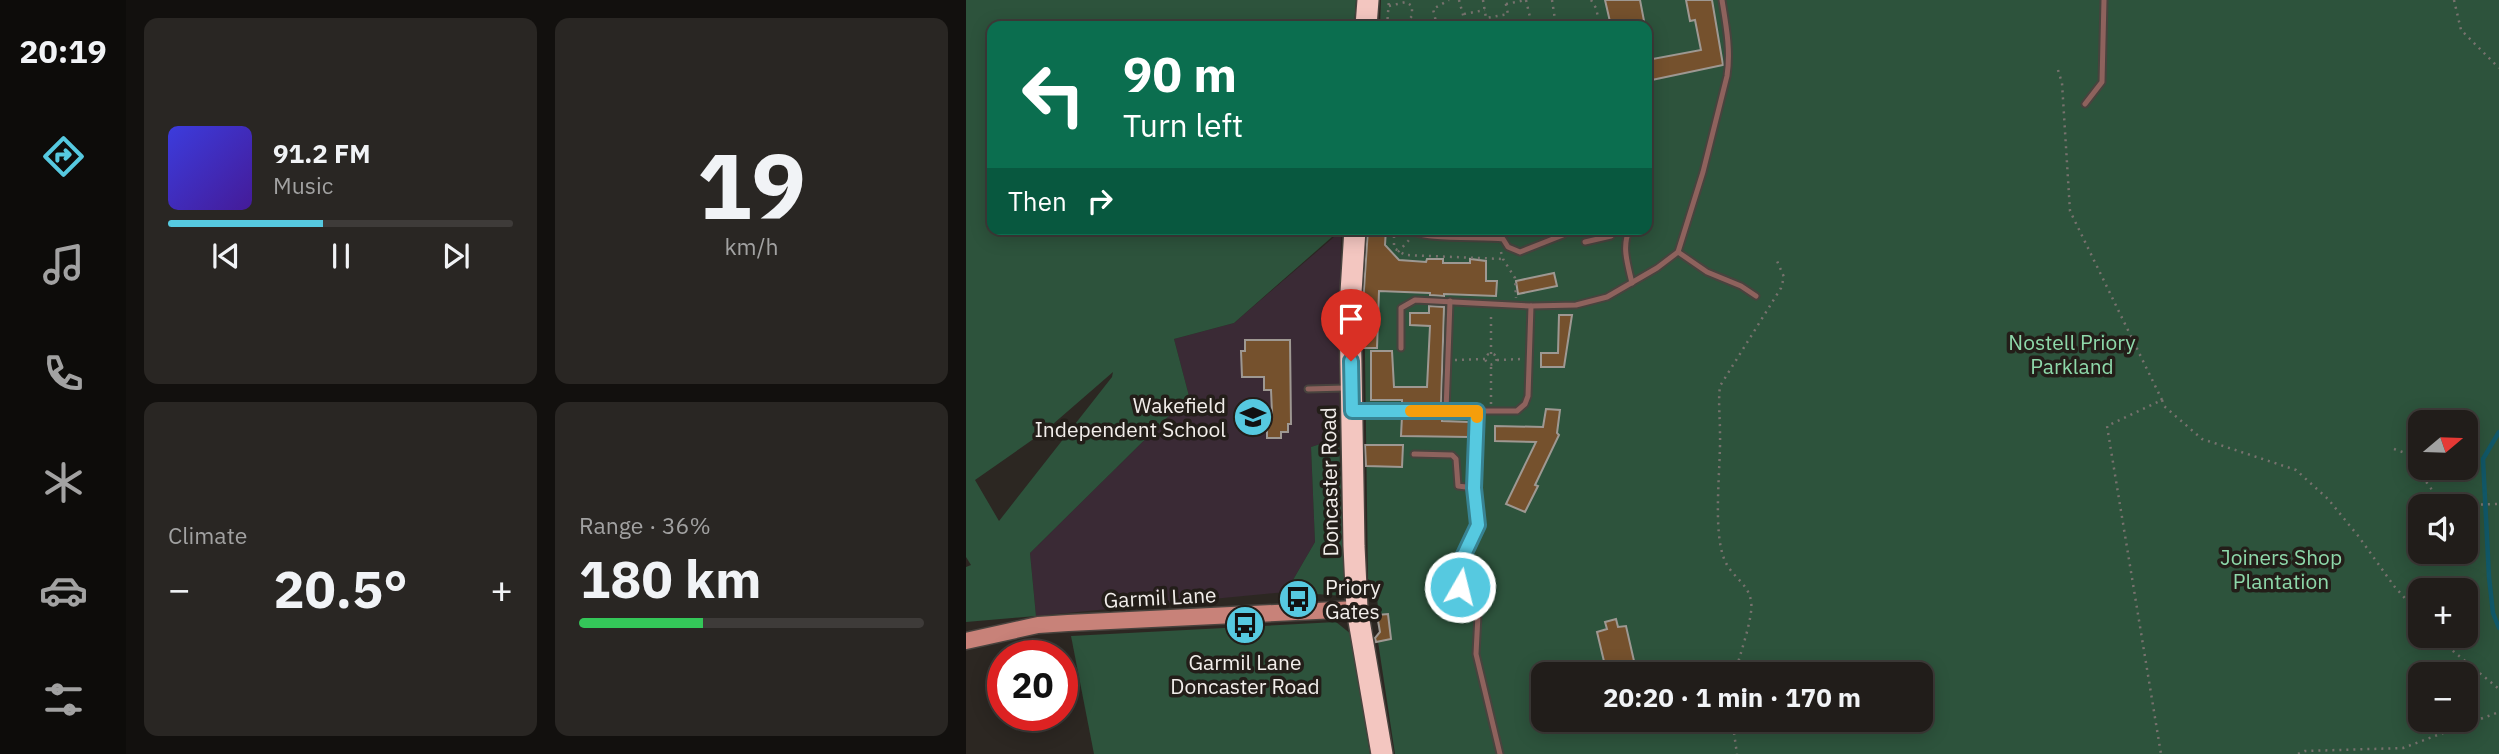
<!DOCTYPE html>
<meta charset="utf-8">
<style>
body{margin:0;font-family:"IBM Plex Sans",sans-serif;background:#292623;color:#f1f3f6;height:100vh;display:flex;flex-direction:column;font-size:26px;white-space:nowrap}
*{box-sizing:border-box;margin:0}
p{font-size:23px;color:#a2a2a2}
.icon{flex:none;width:38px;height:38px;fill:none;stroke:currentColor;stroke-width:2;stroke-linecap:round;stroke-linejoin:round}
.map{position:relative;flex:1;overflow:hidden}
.sheet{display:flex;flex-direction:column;gap:18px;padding:18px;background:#12100e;width:840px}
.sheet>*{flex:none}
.guide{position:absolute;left:21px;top:21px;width:665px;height:214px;border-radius:14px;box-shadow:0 4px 18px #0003,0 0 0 2px #3e3b39;background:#0b6e4f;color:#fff;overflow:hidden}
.needle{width:46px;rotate:71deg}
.tools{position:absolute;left:1442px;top:410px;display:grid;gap:14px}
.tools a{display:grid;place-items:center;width:70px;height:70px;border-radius:14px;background:#211d1a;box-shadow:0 4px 18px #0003,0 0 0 2px #3e3b39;font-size:35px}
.speed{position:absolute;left:21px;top:640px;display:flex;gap:14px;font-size:35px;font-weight:700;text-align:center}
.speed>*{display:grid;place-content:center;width:91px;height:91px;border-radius:50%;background:#211d1a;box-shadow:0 4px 18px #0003,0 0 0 2px #3e3b39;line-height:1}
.speed .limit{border:10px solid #d22;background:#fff;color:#111}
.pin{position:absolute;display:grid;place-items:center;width:60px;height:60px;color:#fff;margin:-72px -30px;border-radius:50% 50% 50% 0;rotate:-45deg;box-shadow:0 0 7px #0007}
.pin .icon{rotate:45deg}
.me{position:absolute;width:77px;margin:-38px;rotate:8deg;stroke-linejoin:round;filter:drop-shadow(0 0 5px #0008)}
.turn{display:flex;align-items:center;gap:24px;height:147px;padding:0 21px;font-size:32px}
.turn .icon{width:91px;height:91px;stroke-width:2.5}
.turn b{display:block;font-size:49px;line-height:60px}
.then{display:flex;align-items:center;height:66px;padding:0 21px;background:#0003;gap:14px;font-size:26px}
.big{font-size:52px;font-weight:800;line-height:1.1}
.sheet .tile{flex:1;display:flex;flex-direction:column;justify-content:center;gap:10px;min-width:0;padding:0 24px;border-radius:14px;background:#292623}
.sheet .dial{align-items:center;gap:0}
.dial b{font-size:91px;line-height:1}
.song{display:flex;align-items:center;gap:21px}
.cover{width:84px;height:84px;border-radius:10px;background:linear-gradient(135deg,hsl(240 70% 55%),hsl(260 70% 35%))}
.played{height:7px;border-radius:4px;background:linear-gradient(90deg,#56c9e0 45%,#3e3b39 45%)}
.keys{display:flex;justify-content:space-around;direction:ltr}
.heat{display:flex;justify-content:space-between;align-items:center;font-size:38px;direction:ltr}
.charge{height:10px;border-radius:5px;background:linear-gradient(90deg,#34c759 36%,#3e3b39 0)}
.sheet .tiles{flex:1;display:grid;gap:18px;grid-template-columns:repeat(2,1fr)}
.trip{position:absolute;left:565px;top:662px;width:402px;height:70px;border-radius:14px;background:#211d1a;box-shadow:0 4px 18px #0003,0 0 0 2px #3e3b39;font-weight:800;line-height:70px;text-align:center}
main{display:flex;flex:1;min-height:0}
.tabs{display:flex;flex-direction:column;width:126px;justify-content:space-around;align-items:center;background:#0d0c0a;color:#a2a2a2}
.tabs .icon{width:49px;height:49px}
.tabs .selected{color:#56c9e0}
.tabs b{font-size:32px;color:#f1f3f6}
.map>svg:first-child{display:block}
</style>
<main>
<nav class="tabs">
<b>20:19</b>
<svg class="icon selected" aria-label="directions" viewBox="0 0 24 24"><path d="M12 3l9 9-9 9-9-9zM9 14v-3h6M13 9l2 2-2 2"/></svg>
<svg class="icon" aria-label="music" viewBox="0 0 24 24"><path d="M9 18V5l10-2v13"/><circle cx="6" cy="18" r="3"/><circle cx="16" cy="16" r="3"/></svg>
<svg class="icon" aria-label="phone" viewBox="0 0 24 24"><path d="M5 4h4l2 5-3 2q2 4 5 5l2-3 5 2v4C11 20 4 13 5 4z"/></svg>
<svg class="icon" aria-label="climate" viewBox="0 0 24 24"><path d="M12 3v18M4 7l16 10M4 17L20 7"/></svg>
<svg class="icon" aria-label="car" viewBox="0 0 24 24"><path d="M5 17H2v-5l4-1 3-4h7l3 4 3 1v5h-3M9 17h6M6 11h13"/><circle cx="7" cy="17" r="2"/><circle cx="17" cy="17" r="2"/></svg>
<svg class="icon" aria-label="filters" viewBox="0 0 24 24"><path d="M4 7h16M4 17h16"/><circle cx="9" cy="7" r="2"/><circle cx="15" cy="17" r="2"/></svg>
</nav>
<section class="sheet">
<div class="tiles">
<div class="tile">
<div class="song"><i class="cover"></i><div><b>91.2 FM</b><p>Music</p></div></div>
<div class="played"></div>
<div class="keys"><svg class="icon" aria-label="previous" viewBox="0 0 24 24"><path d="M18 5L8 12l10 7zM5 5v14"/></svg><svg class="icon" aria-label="pause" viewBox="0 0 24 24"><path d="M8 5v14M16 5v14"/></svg><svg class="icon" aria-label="next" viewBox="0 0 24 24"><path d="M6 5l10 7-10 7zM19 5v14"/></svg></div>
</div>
<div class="tile dial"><b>19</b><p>km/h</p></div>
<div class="tile"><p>Climate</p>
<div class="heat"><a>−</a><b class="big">20.5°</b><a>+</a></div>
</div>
<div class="tile"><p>Range · 36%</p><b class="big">180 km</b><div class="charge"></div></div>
</div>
</section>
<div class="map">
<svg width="1533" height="754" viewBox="0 0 1533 754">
<rect width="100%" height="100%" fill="#2c2722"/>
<!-- education -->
<polygon fill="#3a2a35" points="375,231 373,438 345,447 349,542 320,592 70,616 64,553 223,396 208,339 268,323"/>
<!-- green -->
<g fill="#2d533c" fill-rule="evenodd">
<path d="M 0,0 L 390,0 L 388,26 L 26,26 L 26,229 L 375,229 L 268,323 L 208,339 L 223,396 L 64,553 L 70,616 L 0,622 L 0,567 L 5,565 L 0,557 ZM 147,372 L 146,377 L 33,521 L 9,480 L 79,431 Z"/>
<path d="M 415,0 L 1533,0 L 1533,754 L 429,754 L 411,635 L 414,632 L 410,585 L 402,579 L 398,283 L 401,229 L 681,229 L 681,26 L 414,26 ZM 1454,422 L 1500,422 L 1500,467 L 1454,467 ZM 1454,506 L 1500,506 L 1500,551 L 1454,551 ZM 1454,590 L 1500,590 L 1500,635 L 1454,635 ZM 578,674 L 956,674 L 956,719 L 578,719 ZM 1454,674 L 1500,674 L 1500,719 L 1454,719 Z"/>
<polygon points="373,438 379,596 320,592 349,542 345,447"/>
<polygon points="370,622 385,634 404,754 128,754 105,636"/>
</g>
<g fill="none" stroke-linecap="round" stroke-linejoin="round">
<!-- stream -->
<polyline stroke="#115868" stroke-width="4.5" points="1533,432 1517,459 1523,577 1527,613 1533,628"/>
</g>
<!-- building -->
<g fill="#75512d" stroke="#9e9892" stroke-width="2">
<polygon points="639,0 674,0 679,26 645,26"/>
<polygon points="720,0 746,0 757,65 681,81 681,60 735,50 729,20 724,21"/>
<polygon points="402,229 420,229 419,245 433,260 460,262 461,259 477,259 477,263 504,263 504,259 520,261 520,281 531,281 530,296 478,294 478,296 464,295 464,293 413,291 411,348 398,348 397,304"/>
<polygon points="588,273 591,286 552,294 550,281"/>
<polygon points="463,306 478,307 475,406 436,406 436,400 405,400 405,351 426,351 428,387 461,387 464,326 444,325 444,313 463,313"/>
<polygon points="593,315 606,315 598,367 575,367 575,353 592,353"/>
<polygon points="279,340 324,340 325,424 322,424 322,432 315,432 315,438 301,438 301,413 306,413 305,390 298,390 298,377 276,377 275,351 279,351"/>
<polygon points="580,409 594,410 591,433 593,435 569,485 572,486 559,512 540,504 570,442 529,441 529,426 577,427"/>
<polygon points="436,416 476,416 476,421 503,422 503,437 435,436"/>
<polygon points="399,445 437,445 436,467 400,466"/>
<polygon points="422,614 425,639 410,642 409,638 414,632 411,615"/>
<polygon points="650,619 652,627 660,626 671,674 641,674 631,632 641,629 639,622"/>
</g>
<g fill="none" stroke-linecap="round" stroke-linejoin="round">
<!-- lane casing -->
<g stroke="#48433e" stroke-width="9">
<g id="lane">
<polyline points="1119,104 1136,82 1138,0"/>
<path d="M 442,229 C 455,241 516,236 537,239 L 542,247 L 554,252 L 597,235"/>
<path d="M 664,229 C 655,246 662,265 666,283"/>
<polyline points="619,242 645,236"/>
<polyline points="712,252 741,272 775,286 790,296"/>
<path d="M 565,306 L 610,305 L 641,297 L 691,268 L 712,252 L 737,172 L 761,76 C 765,50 760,25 756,0"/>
<polyline points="342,389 379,388"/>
<polyline points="390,411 551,411 559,404 562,396 565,306 449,300 435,308 435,348"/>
<polyline points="480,411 484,301"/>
<polyline points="448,454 486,455 490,459 492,486 508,488"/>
<polyline points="494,587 495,560 512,525 508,488 511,412"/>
<polyline points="513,595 510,654 534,754"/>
</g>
</g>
<!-- secondary casing -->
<g stroke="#48433e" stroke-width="19">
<polyline id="secondary" points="0,641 72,625 102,623 391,609"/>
</g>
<!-- highway casing -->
<g stroke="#48433e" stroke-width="24">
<g id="highway">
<polyline points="400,26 402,0"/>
<polyline points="389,229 384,308 388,546 391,609 416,754"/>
</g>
</g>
<!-- path -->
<g stroke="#77726e" stroke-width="2.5" stroke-dasharray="2 5" stroke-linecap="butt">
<polyline points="493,0 500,26"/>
<polyline points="517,0 520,18 542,14 539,0"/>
<polyline points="560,0 566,26"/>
<polyline points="586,0 590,26"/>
<polyline points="625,0 630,8 634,26"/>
<polyline points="1488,0 1495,30 1533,68"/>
<polyline points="540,4 560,0"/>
<polyline points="423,6 440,2 446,6 446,16 437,26"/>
<polyline points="498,14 519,10"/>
<polyline points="421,26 423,0"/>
<polyline points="471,26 467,9 483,0"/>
<polyline points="1092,70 1096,83 1104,211 1196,400 1141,426 1195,754"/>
<polyline points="428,229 428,248 439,255 537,259"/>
<polyline points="432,252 444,239"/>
<polyline points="535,252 537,259 549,278 550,298"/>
<circle cx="525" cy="359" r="5.5"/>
<polyline points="525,354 525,313"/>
<polyline points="489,360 520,359"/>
<polyline points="531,360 556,359"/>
<polyline points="1196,400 1198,406 1236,439 1330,470 1362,499 1393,537 1428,586 1454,615"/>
<polyline points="525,404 525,365"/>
<path d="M 1428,449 L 1445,455 C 1454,470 1462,491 1478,500 C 1489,507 1519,504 1533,504"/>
<polyline points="1473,635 1487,651 1533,689"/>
<path d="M 769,674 C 773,656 788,617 785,601 C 782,583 766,577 759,561 C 746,532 755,467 754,433 C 754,417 752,402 754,386 L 815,288 L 818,277 L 811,261"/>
<polyline points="766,719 771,754"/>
<polyline points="1332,754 1339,751 1437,748 1533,712"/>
</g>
<!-- lane -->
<use href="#lane" stroke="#8e625d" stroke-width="5"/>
<!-- secondary -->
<use href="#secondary" stroke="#c88279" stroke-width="16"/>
<!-- highway -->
<use href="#highway" stroke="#f3c6c0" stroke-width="21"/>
</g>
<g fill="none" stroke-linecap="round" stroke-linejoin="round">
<!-- route casing -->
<g stroke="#388392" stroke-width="18">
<polyline id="route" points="385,361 386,411 511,411 508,488 512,525 495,561 494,587"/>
</g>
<!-- route -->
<use href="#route" stroke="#56c9e0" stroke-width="12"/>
<!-- slow -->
<polyline stroke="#f59e0b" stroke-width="12" points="445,411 511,411 511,417"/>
</g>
<!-- icons -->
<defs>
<g id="school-disc" transform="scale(2.0125)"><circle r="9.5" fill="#56c9e0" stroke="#231e19"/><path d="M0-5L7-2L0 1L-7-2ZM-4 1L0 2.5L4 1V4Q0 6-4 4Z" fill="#111"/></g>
<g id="bus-disc" transform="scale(2.0125)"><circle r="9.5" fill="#56c9e0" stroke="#231e19"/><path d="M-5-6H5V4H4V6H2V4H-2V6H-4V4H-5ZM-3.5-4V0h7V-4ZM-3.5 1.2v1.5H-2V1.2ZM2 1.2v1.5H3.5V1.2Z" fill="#111"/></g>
</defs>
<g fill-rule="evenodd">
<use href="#school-disc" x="287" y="417"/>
<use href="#bus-disc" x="332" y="599"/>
<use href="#bus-disc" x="279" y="625"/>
</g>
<g text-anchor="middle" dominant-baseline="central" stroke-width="7" stroke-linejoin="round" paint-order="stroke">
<!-- park labels -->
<g font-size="21" fill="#8ed9aa" stroke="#231e19">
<text x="1106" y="342">Nostell Priory<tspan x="1106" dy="24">Parkland</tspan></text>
<text x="1315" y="557">Joiners Shop<tspan x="1315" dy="24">Plantation</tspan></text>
</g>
<!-- poi labels -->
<g font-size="21" fill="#f2eeeb" stroke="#231e19" text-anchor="end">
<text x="260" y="405">Wakefield<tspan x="260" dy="24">Independent School</tspan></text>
<text x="359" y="587" text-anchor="start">Priory<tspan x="359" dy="24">Gates</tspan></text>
<text x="279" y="662" text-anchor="middle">Garmil Lane<tspan x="279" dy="24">Doncaster Road</tspan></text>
</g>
<!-- street labels -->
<g font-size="21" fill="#f2eeeb" stroke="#231e19">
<text transform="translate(363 482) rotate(-91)">Doncaster Road</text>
<text transform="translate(194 597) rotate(-3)">Garmil Lane</text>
</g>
</g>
</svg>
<div class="tools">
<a><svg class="needle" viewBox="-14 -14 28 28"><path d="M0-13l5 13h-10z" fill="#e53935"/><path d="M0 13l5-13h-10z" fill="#a2a2a2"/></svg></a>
<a><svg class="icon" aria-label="sound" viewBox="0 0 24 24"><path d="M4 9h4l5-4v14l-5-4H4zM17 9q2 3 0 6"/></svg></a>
<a>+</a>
<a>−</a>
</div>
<div class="speed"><div class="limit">20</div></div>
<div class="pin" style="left:385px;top:361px;background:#d93025"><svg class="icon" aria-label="arrive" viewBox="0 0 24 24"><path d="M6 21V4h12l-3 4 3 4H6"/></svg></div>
<svg class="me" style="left:494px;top:587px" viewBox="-20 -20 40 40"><circle r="17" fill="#56c9e0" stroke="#fff" stroke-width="3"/><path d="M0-11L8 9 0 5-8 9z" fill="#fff"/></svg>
<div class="trip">20:20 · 1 min · 170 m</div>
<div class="guide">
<div class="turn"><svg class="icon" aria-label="left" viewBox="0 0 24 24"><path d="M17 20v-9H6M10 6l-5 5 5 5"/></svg><div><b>90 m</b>Turn left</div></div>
<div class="then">Then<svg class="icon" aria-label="right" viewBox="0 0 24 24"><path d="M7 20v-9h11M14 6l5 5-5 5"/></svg></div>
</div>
</div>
</main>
